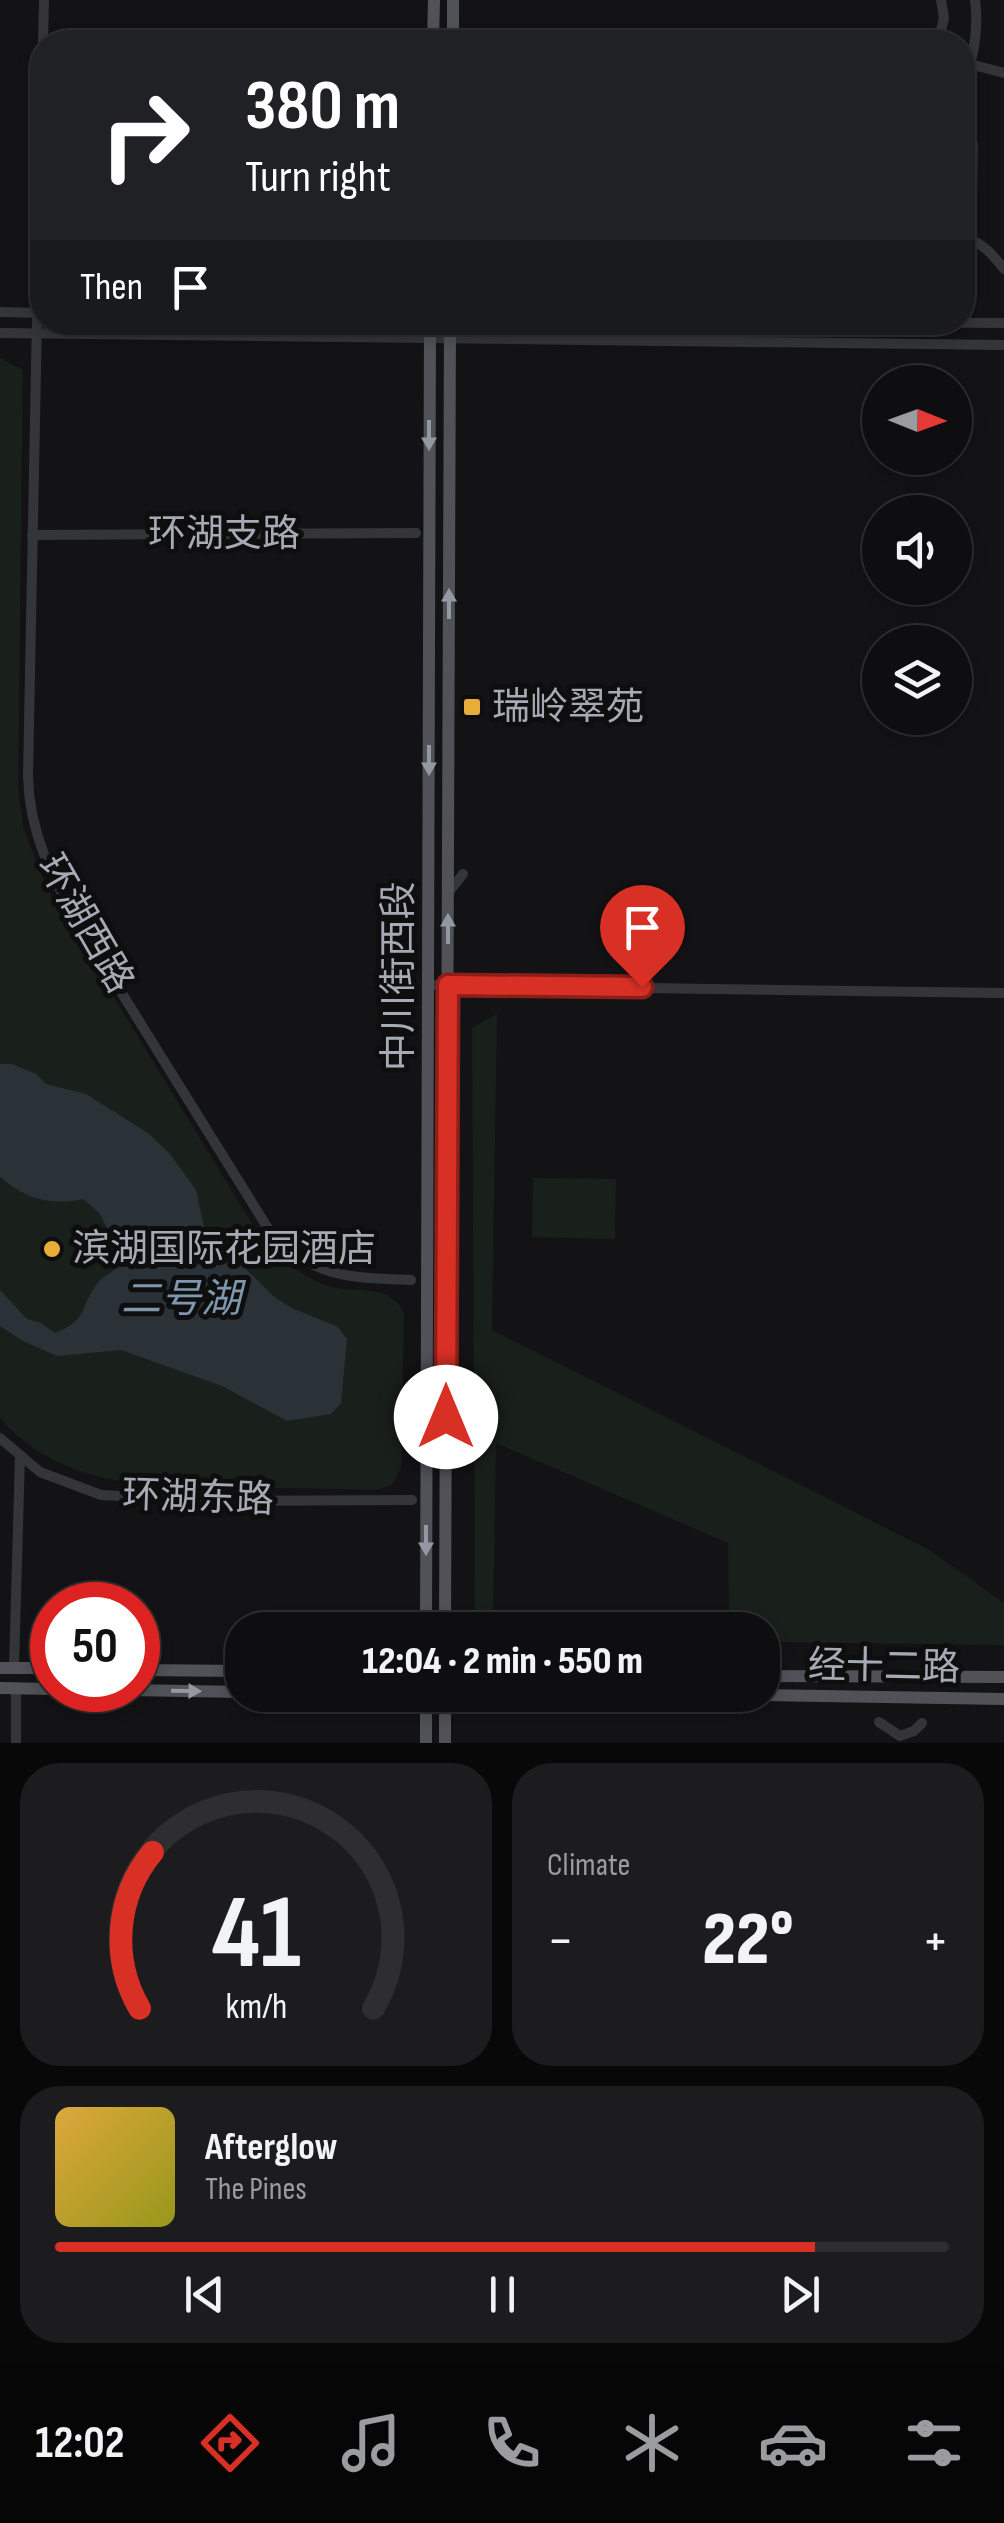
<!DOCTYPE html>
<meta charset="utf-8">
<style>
body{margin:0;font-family:"Sofia Sans Condensed","Noto Sans SC",sans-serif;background:#1c1c1e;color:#f1f3f6;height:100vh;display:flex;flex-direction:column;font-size:38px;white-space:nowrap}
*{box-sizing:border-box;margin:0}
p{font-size:32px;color:#9b9c9f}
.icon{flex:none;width:55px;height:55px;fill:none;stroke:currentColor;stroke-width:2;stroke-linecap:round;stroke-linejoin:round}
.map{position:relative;height:1743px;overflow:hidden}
.panel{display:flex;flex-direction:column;gap:20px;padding:20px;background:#080809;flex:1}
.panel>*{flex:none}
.top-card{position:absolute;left:30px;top:30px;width:945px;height:305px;border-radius:40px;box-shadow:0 5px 15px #0003,0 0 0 2px #2e2e30;background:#202124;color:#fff;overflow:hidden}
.needle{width:65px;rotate:91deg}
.tools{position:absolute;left:862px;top:365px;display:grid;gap:20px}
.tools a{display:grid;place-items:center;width:110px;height:110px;border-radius:50%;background:#0e0e10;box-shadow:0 5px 15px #0003,0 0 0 2px #2e2e30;font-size:50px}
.speed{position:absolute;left:30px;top:1582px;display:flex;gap:20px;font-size:50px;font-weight:700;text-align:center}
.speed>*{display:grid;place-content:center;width:130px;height:130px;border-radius:50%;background:#0e0e10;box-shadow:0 5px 15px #0003,0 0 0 2px #2e2e30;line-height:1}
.speed .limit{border:15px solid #d22;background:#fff;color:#111}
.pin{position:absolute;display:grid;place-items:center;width:85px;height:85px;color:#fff;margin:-102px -42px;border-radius:50% 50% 50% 0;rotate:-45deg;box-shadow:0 0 10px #0007}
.pin .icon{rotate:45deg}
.me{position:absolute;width:110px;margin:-55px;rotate:0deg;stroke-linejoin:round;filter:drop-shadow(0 0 8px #0008)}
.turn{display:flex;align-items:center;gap:35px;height:210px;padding:0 50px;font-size:45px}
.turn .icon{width:130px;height:130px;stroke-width:2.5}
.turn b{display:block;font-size:70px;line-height:85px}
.then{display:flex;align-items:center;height:95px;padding:0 50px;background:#0003;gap:20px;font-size:38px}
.big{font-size:75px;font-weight:800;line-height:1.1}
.panel .tile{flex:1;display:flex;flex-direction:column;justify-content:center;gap:15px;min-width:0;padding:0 35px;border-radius:40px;background:#1c1c1e}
.panel .dial{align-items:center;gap:0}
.dial svg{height:260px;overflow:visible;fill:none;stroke:#2e2e30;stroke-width:7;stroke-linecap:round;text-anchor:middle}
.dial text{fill:#f1f3f6;stroke:none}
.song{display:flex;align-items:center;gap:30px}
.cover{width:120px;height:120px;border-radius:15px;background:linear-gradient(135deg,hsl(40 70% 55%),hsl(60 70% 35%))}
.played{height:10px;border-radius:5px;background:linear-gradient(90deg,#d93025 85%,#2e2e30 85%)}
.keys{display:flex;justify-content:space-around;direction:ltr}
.heat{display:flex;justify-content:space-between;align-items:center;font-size:55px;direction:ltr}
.panel .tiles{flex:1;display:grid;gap:20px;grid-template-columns:1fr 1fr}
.tile:last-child{grid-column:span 2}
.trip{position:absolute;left:225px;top:1612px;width:555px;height:100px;border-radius:40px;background:#0e0e10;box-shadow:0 5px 15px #0003,0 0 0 2px #2e2e30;font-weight:800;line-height:100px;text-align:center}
.dock{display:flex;height:160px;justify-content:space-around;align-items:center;background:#060606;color:#9b9c9f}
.dock .icon{width:70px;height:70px}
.dock .selected{color:#d93025}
.dock b{font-size:45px;color:#f1f3f6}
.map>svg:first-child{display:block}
</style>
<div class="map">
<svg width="1004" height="1743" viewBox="0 0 1004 1743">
<rect width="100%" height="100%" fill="#131315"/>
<!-- green -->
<g fill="#191f1a">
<path d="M 0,358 L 23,370 L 18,788 L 23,827 L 46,886 L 251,1222 C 271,1248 290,1269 320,1283 C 350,1297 385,1279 404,1312 L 401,1469 L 392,1485 L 376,1490 C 327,1488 278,1488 229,1488 C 146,1487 59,1486 0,1418 Z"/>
<polygon points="497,1014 492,1330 928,1549 1004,1603 1004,1645 763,1642 762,1630 729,1630 728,1543 496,1443 493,1630 484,1630 475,1622 472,1028"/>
<polygon points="533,1178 616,1179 615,1239 532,1237"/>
</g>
<!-- water -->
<path fill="#2a3237" d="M 0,1064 L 12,1064 L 36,1074 L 46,1084 L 86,1094 L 148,1133 L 170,1154 L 196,1190 L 204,1227 L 273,1296 L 292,1308 L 338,1327 L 347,1339 L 341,1403 L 331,1414 L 287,1421 L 222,1386 L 121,1350 L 57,1356 L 23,1341 L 0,1326 L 0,1290 L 27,1319 L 41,1323 L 55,1333 C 88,1320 79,1309 96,1285 C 105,1272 113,1277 123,1257 L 99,1213 L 83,1199 C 51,1206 25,1199 0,1177 Z"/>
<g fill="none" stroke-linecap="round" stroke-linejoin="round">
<!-- minor -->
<g stroke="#343539" stroke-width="10">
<polyline points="43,42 44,0"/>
<polyline points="938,42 944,18 941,0"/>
<polyline points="962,62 1004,73"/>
<path d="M 42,63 L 28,776 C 29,832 52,878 80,926 L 269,1230 C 311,1278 351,1278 411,1280"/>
<path d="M 962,89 C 973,61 979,30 975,0"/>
<polyline points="962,109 973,145 971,239"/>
<path d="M 962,238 C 981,240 993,255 1004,269"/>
<polyline points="0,312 42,313"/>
<polyline points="878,322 1004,323"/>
<polyline points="0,333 1004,345"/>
<polyline points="32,535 416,533"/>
<polyline points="448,893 463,874"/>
<polyline points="429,985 1004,993"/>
<polyline points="0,1438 40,1472 101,1495 230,1501 412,1500"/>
<polyline points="14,1668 20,1455"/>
<polyline points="879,1722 900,1736 914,1731 922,1723"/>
<polyline points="16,1743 16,1688"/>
</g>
<!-- major -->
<g stroke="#505258" stroke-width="12">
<polyline points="433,42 434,0"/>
<polyline points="453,42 453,0"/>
<polyline points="426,1630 430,322"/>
<polyline points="445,1630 450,322"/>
<polyline points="0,1668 52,1668"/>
<polyline points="138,1670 242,1671"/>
<polyline points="762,1676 1004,1677"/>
<polyline points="0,1688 52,1689"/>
<polyline points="130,1690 242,1692"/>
<polyline points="762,1695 1004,1699"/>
<polyline points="426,1743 426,1695"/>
<polyline points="445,1743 445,1695"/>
</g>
</g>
<!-- one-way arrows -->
<defs><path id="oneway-solid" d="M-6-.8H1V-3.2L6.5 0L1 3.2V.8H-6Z" transform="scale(2.5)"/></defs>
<g fill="#9498a2">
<use href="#oneway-solid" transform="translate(429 435) rotate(90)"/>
<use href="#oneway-solid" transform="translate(449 604) rotate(-90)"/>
<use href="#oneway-solid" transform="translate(429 760) rotate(90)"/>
<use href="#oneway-solid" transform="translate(448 929) rotate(-90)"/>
<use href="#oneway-solid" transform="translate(426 1540) rotate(90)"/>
<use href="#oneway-solid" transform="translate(186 1691) rotate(1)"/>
</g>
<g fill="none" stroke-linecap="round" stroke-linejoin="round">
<!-- route casing -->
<g stroke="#8d1f18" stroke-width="25">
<polyline id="route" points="446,1417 448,985 642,987"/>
</g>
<!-- route -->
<use href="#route" stroke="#d93025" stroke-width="18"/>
</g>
<!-- markers -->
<g fill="#e8ac38" stroke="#0e0e0f" stroke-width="4">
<rect x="462" y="697" width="20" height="20" rx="5"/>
<circle cx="52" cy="1249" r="10"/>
</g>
<g text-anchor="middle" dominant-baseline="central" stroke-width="10" stroke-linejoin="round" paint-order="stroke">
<!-- street labels -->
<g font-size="38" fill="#a5aab4" stroke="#0e0e0f">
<text x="224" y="534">环湖支路</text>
<text transform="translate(85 924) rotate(60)">环湖西路</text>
<text transform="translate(399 976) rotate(-90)">中川街西段</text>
<text transform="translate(198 1498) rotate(2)">环湖东路</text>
<text transform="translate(884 1667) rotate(1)">经十二路</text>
</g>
<!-- poi labels -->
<g font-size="38" fill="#a5aab4" stroke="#0e0e0f" text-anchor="start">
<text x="492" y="707">瑞岭翠苑</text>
<text x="72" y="1249">滨湖国际花园酒店</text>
</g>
<!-- water labels -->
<g font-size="40" font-style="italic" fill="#7e97ae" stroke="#0e0e0f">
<text x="181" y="1300">二号湖</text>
</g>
</g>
</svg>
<div class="tools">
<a><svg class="needle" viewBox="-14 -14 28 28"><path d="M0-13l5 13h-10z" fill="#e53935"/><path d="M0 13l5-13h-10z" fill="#9b9c9f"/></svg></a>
<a><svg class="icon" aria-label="sound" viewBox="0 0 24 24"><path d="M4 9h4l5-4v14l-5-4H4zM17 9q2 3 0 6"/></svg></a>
<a><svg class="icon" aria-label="layers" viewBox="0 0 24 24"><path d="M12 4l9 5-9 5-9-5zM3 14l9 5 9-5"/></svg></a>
</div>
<div class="speed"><div class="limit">50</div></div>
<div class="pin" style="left:642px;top:987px;background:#d93025"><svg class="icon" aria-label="arrive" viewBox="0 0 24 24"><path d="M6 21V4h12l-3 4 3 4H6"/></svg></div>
<svg class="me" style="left:446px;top:1417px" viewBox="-20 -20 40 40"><circle r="19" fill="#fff"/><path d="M0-13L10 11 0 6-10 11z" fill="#d93025"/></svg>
<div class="trip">12:04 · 2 min · 550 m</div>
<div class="top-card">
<div class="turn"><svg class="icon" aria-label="right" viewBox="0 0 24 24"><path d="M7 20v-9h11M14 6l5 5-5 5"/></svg><div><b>380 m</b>Turn right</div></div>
<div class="then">Then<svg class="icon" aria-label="arrive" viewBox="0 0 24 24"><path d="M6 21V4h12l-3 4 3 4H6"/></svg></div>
</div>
</div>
<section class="panel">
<div class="tiles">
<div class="tile dial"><svg viewBox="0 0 100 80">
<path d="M14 69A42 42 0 1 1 86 69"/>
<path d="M14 69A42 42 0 0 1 18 21" stroke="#d93025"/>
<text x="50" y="56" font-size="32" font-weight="700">41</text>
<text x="50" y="72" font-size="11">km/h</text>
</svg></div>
<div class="tile"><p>Climate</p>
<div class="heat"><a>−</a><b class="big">22°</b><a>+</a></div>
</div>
<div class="tile">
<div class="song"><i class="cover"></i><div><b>Afterglow</b><p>The Pines</p></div></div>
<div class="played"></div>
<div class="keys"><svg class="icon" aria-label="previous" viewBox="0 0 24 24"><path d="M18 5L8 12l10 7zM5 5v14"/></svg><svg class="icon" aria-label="pause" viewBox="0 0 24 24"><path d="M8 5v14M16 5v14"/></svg><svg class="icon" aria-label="next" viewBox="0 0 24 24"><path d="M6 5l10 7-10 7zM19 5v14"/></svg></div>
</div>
</div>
</section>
<nav class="dock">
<b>12:02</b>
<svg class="icon selected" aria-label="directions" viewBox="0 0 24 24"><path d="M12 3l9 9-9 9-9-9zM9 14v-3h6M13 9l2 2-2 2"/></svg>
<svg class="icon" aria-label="music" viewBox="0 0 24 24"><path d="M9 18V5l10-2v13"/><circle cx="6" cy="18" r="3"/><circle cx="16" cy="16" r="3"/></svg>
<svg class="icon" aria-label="phone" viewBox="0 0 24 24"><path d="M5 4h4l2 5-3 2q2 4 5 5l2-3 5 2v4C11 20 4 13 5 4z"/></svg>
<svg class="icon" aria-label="climate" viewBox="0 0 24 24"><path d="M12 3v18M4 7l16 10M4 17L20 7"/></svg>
<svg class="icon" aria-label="car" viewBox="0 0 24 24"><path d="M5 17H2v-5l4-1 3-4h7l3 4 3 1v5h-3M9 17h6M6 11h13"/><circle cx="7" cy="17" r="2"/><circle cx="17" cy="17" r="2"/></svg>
<svg class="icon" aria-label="filters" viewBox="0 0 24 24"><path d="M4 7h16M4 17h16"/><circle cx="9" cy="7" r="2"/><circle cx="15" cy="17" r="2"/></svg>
</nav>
